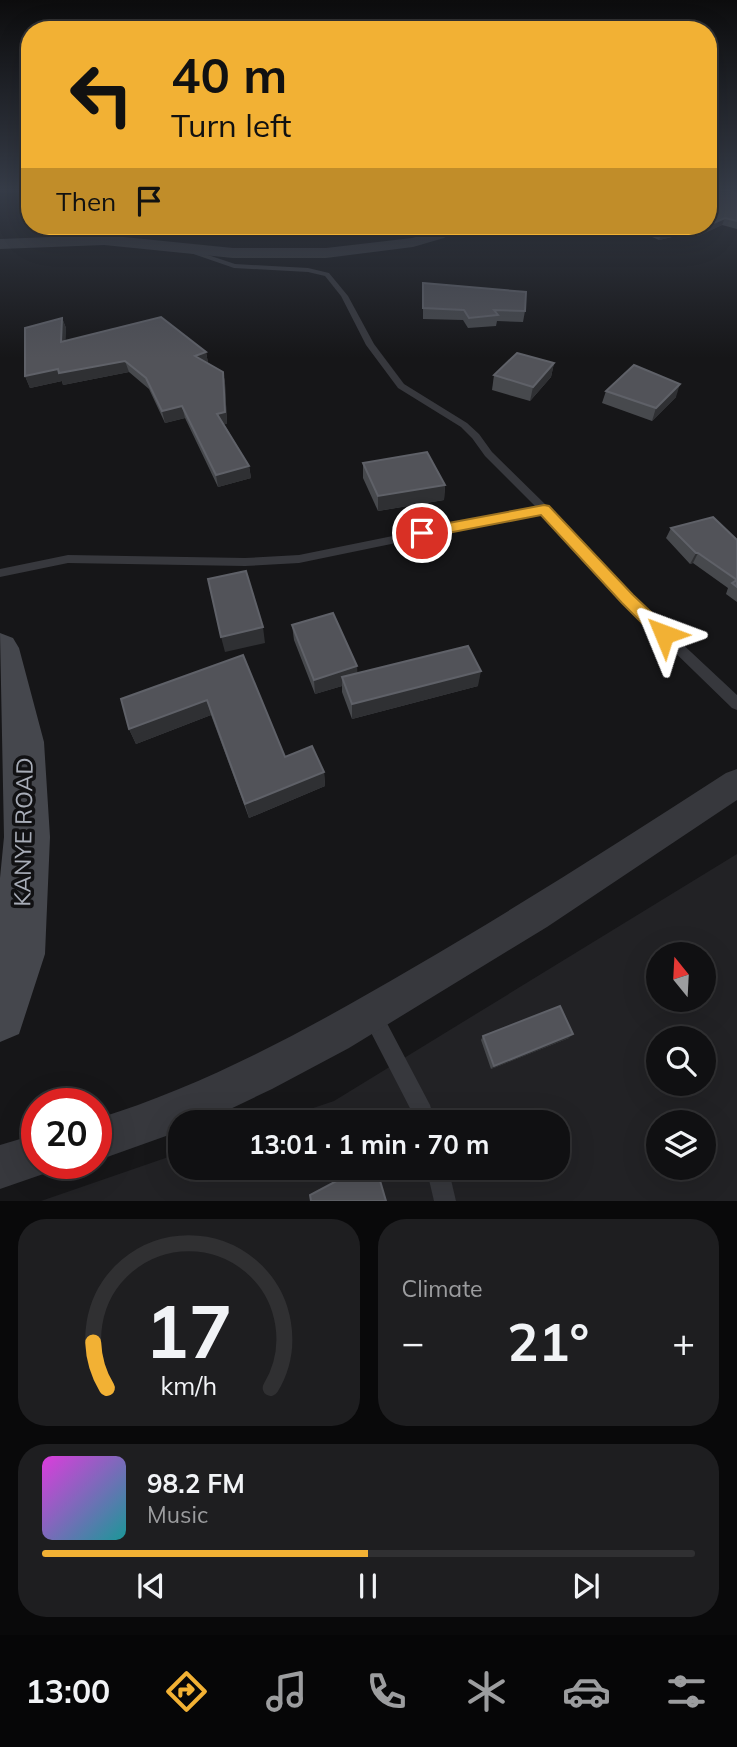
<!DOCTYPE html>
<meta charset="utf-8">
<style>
body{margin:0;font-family:Mulish,sans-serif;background:#1e1e20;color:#f1f3f6;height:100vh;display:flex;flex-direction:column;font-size:26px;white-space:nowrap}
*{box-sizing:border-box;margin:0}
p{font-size:23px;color:#9c9d9f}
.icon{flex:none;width:38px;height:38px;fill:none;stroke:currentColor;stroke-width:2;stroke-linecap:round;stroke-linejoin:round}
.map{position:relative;height:1201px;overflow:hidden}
.drawer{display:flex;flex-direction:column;gap:18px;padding:18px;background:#09090a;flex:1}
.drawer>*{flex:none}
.banner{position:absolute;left:21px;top:21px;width:696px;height:214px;border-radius:28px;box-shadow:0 7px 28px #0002,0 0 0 2px #303032;background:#f2b134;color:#111;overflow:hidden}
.needle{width:46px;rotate:342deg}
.buttons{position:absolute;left:646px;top:942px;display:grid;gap:14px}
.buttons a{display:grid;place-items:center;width:70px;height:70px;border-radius:50%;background:#101012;box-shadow:0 7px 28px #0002,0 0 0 2px #303032;font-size:35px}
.speed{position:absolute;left:21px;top:1088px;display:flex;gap:14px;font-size:35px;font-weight:700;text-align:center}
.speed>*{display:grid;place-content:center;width:91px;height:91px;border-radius:50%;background:#101012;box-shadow:0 7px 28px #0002,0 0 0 2px #303032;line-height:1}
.speed .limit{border:10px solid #d22;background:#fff;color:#111}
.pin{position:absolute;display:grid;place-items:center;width:60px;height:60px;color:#fff;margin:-30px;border:4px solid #fff;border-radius:50%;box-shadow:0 2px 7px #0007}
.me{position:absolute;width:77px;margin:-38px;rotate:314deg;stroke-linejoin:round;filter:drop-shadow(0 0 5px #0008)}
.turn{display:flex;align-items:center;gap:24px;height:147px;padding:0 35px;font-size:32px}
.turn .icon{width:91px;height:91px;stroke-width:2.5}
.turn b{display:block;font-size:49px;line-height:60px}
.then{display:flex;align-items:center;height:66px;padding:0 35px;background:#0003;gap:14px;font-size:26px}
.big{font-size:52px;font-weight:700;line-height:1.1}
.drawer .widget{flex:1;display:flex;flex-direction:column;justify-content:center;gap:10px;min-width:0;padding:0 24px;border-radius:28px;background:#1e1e20}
.drawer .dial{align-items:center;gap:0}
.dial svg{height:182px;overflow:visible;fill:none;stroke:#303032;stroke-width:7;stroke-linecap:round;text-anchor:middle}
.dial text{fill:#f1f3f6;stroke:none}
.song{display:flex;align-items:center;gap:21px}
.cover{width:84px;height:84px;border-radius:10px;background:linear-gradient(135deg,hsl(300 70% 55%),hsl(180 70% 35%))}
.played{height:7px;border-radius:4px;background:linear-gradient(90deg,#f2b134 50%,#303032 50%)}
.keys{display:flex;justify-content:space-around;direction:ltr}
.heat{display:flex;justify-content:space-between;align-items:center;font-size:38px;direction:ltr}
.drawer .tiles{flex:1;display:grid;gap:18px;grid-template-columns:1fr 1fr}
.widget:last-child{grid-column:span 2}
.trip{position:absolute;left:168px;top:1110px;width:402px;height:70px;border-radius:28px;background:#101012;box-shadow:0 7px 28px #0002,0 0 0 2px #303032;font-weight:700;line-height:70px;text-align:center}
.dock{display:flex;height:112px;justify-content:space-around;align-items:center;background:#060607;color:#9c9d9f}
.dock .icon{width:49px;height:49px}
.dock .current{color:#f2b134}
.dock b{font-size:32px;color:#f1f3f6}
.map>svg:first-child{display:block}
</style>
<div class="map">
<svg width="737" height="1201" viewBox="0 0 737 1201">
<rect width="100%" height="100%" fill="#161618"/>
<!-- built -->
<path fill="#222225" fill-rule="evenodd" d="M 737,854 L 737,1201 L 41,1201 L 180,1153 L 180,1167 L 558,1167 L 558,1122 L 272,1122 L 334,1101 ZM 658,954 L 704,954 L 704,999 L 658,999 ZM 658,1038 L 704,1038 L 704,1083 L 658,1083 ZM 658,1122 L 704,1122 L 704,1167 L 658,1167 Z"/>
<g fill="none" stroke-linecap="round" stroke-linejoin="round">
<!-- service -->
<g fill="#37383d" fill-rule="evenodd">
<polygon points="150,226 185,226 182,228 99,232 62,243 59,241 99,228"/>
<polygon points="181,246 235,264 308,268 329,273 348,296 374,344 404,384 467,423 479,434 492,452 548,507 631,596 737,695 737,710 732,708 623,602 542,513 299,563 245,566 68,563 0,577 0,569 68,555 245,558 299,555 536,507 485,456 472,438 461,427 398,388 366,345 341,296 325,276 308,272 234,268 179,249"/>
<polygon points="373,1007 380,1010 430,1105 435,1122 414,1122 413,1114 363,1017 366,1010"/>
<polygon points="426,1167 448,1167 456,1201 434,1201"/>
</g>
<!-- minor -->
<g fill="#37383d" fill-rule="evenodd">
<path d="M 737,769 L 737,800 L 547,927 L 349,1048 L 272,1089 L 203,1122 L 180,1122 L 180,1131 L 96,1161 L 96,1119 C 209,1084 310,1028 411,969 C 518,907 622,840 726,773 Z"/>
<polygon points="37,1134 37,1164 55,1164 52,1171 0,1189 0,1145"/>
</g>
<!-- tertiary -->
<polygon fill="#37383d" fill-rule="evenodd" points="444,226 461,226 444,238 413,247 326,258 233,258 104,245 0,249 0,239 104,235 233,248 326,248 412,238 434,232"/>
<!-- secondary -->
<polygon fill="#45474d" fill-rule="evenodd" points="0,633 13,638 19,648 44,742 50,837 45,954 19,1034 0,1042 0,878 4,837"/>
</g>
<!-- wall -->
<g fill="#47494d">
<polygon points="709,190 737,190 727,190 737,193 737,229 722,225 698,236 689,233 659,240 627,226 709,226"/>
<polygon points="423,283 525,311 523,322 497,321 496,326 468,328 463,320 423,319"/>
<polygon points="62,318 66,328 65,341 206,352 208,363 223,372 225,383 227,424 224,424 249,466 251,478 218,487 185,418 165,423 149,389 129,372 63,385 62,381 30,388 25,376"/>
<polygon points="554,363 551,377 530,401 492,390 494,375"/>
<polygon points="606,391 676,397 652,421 602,403"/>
<polygon points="363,463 445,485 444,500 378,511 363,478"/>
<polygon points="671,528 737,540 737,602 726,594 728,588 693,563 690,564 666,538"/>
<polygon points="292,625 357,666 357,673 478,686 352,719 342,692 342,686 315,694 294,640"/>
<polygon points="243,655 285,757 324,772 325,786 249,818 211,715 136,744 129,729"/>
<polygon points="483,1036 569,1038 491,1069 481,1040"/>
</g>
<!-- shaded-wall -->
<g fill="#2f3033">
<polygon points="725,218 722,225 698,236 700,228"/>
<polygon points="691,226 689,233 659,240 662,233"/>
<polygon points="62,318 66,328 65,353 61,342"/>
<polygon points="206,352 208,363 195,356"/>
<polygon points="125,361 129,372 63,385 62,381 30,388 25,376 58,369"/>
<polygon points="554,363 551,377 530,401 533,387"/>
<polygon points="223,372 225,383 227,424 219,425 217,414"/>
<polygon points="680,384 676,397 652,421 656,408"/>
<polygon points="182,406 185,418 165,423 162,411"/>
<polygon points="249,466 251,478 218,487 216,475"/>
<polygon points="445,485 444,500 378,511 378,496"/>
<polygon points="696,553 698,553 693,563 690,564"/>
<polygon points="263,627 265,643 225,652 221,637"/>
<polygon points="357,666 358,681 342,677 342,686 315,694 314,680"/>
<polygon points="481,671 478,686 352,719 352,704"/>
<polygon points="207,700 211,715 136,744 129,729"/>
<polygon points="324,772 325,786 249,818 245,804"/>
<polygon points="573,1034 569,1038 491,1069 494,1066"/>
</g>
<!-- building -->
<g fill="#525359" stroke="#5f6168" stroke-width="2">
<polygon points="709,190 726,190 737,193 737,221 725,218 709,225"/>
<polygon points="646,226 707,226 700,228 691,226 662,233"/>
<polygon points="423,283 526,292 525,311 494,310 498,315 469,318 464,310 423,308"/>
<polygon points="161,317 206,352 195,356 223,372 225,412 217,414 249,466 216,475 182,406 162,411 146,378 125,361 59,373 58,369 25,376 25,328 62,318 61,342"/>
<polygon points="517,353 554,363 533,387 494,375"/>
<polygon points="634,365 680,384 656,408 606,391"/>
<polygon points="427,452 445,485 378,496 363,463"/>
<polygon points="713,517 737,540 737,580 698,553 696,553 671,528"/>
<polygon points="246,571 263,627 221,637 208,579"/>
<polygon points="737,580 737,587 732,583"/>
<polygon points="333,613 357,666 314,680 292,625"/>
<polygon points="468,646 481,671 352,704 342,677"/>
<polygon points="243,655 285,757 312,746 324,772 245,804 207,700 129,729 121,699"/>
<polygon points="560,1006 573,1034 494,1066 483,1036"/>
<polygon points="343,1167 376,1167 386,1201 311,1201 310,1195 346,1176"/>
</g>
<!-- sky -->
<linearGradient id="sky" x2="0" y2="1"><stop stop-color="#0c0c0d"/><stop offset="0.53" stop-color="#363c48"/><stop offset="1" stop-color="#363c48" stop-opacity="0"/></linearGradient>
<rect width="737" height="358" fill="url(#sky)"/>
<!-- route -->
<polygon fill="#f2b134" stroke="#9d7322" stroke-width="2" points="544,505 549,506 633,595 670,630 672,634 670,639 658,639 622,603 541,515 422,538 415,533 422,528"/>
<g text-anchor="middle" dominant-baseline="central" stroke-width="7" stroke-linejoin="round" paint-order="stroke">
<!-- near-street labels -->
<g font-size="23" fill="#a8adb8" stroke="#111113">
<text transform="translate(23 832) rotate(-89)">KANYE ROAD</text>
</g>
</g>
</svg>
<div class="buttons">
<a><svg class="needle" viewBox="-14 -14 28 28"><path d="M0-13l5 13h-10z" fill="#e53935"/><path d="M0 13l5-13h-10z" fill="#9c9d9f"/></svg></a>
<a><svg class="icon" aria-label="search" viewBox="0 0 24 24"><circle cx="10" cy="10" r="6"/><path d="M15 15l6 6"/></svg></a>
<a><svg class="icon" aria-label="layers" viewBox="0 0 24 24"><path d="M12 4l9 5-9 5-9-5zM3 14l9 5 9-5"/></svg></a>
</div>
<div class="speed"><div class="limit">20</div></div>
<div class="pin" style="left:422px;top:533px;background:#d93025"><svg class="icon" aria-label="arrive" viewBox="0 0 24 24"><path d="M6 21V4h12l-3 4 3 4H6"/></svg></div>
<svg class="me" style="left:664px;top:634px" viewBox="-20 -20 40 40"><path d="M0-17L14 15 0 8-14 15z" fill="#f2b134" stroke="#fff" stroke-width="4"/></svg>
<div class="trip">13:01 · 1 min · 70 m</div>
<div class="banner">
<div class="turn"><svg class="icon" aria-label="left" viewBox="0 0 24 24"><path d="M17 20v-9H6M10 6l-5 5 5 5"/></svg><div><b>40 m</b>Turn left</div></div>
<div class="then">Then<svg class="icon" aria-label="arrive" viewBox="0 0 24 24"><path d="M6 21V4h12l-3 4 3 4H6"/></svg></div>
</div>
</div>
<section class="drawer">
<div class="tiles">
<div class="widget dial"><svg viewBox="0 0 100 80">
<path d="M14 69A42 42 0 1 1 86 69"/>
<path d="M14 69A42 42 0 0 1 8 49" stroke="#f2b134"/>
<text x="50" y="56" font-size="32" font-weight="700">17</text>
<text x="50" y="72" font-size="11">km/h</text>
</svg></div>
<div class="widget"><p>Climate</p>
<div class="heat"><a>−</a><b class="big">21°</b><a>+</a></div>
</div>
<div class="widget">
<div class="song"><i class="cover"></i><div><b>98.2 FM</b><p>Music</p></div></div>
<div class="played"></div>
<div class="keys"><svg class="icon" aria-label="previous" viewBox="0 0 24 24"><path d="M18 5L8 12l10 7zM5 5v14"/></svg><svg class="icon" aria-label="pause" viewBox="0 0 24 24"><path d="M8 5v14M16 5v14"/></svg><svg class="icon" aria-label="next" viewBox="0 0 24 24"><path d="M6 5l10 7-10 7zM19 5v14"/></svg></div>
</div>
</div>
</section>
<nav class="dock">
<b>13:00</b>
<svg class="icon current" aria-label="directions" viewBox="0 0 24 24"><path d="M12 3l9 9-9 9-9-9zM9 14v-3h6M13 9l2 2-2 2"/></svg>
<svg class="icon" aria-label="music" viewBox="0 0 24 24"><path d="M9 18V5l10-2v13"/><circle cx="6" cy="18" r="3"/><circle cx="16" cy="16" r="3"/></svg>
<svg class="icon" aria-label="phone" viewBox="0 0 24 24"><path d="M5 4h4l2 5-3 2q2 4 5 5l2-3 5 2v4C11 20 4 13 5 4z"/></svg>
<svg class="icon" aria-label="climate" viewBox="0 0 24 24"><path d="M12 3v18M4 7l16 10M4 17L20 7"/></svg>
<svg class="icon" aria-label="car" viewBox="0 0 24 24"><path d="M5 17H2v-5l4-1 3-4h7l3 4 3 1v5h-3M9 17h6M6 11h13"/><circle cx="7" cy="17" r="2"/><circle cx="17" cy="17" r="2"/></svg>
<svg class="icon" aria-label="filters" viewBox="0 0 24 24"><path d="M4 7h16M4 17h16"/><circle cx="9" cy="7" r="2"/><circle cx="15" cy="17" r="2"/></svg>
</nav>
